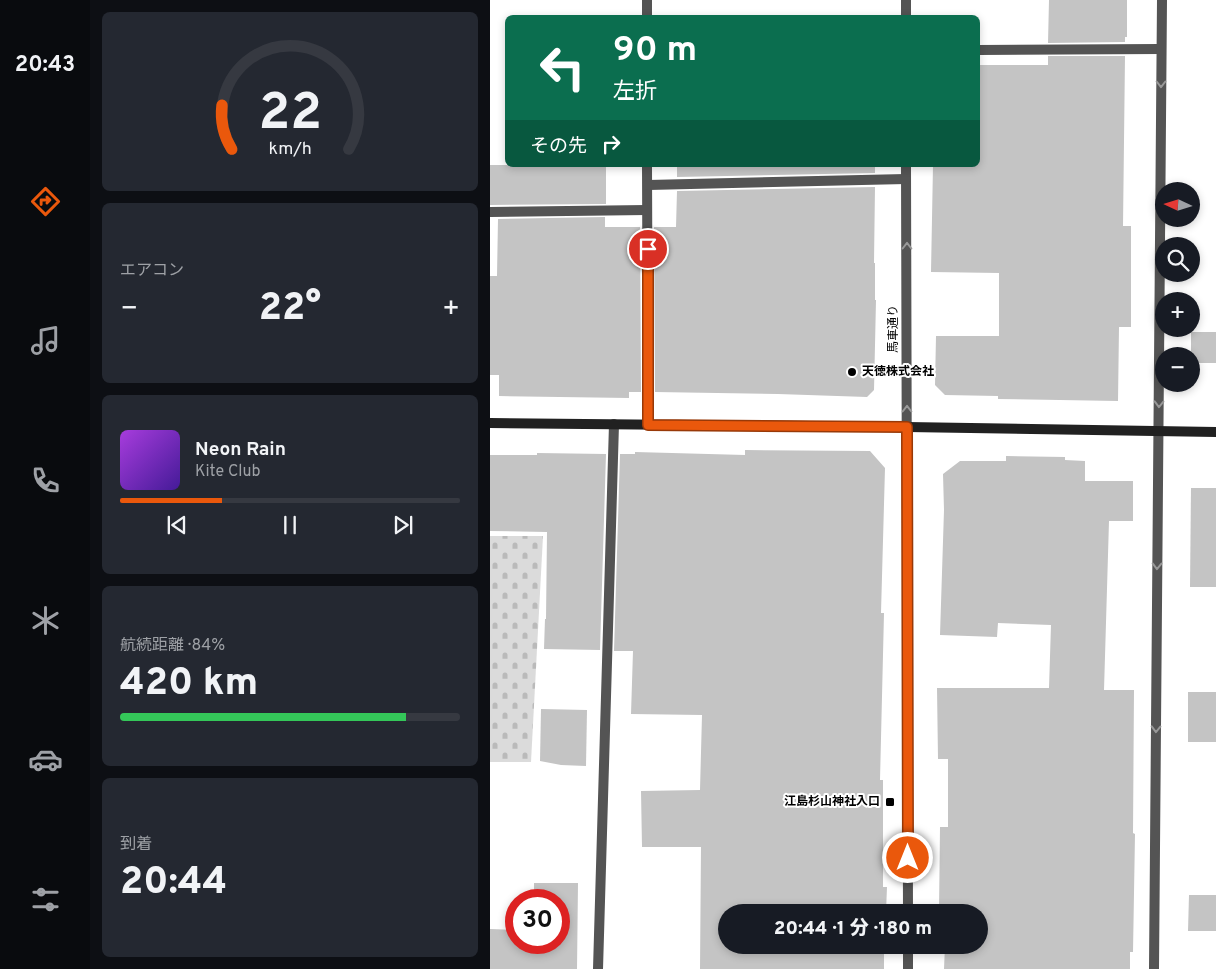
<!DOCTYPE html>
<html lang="ja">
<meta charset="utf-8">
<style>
body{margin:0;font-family:Overpass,"Noto Sans JP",sans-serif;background:#242831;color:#f1f3f6;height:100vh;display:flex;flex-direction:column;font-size:19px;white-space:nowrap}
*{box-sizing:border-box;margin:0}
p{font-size:16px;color:#9ea1a6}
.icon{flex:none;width:28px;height:28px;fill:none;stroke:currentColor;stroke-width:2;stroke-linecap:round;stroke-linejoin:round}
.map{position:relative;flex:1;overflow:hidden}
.details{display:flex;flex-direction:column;gap:12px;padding:12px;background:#0d0f14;width:400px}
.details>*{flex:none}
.guide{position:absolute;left:15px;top:15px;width:475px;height:152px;border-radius:8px;box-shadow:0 2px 8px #0003;background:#0b6e4f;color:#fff;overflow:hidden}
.needle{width:32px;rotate:274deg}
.controls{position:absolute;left:665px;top:182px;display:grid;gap:10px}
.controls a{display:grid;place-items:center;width:45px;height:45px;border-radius:50%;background:#171b24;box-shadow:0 2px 8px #0003;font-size:25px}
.speed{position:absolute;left:15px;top:889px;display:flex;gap:10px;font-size:25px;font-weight:700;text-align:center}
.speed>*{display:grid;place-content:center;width:65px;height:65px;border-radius:50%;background:#171b24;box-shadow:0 2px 8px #0003;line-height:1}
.speed .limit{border:8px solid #d22;background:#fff;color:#111}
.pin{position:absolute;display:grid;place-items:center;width:42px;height:42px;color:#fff;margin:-21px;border:2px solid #fff;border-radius:50%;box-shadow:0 1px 5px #0007}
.me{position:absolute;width:55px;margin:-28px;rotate:0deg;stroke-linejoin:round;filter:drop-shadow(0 0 4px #0008)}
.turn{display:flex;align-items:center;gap:18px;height:105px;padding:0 25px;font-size:22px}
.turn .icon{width:65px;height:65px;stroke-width:2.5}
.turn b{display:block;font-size:35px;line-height:42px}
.then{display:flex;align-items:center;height:48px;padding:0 25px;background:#0003;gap:10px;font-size:19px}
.big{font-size:38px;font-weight:800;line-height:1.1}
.details .widget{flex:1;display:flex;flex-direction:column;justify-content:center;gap:8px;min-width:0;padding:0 18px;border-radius:8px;background:#242831}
.details .dial{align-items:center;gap:0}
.dial svg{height:130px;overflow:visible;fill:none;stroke:#363941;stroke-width:7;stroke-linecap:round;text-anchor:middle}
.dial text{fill:#f1f3f6;stroke:none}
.song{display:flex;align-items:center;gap:15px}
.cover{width:60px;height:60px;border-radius:8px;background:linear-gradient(135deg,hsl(280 70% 55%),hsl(260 70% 35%))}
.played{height:5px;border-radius:2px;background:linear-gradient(90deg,#ea580c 30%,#363941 30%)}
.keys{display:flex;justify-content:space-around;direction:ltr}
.heat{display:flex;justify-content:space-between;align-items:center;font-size:28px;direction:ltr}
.charge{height:8px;border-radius:4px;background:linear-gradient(90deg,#34c759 84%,#363941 0)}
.trip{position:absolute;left:228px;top:904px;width:270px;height:50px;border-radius:25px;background:#171b24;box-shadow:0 2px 8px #0003;font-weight:800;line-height:50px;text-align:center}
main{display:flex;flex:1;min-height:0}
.menu{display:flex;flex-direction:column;width:90px;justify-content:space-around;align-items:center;background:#090b0e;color:#9ea1a6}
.menu .icon{width:35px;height:35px}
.menu .on{color:#ea580c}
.menu b{font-size:22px;color:#f1f3f6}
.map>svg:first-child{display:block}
</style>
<main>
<nav class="menu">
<b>20:43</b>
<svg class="icon on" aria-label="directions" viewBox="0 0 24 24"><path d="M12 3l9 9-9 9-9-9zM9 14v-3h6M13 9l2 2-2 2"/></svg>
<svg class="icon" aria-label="music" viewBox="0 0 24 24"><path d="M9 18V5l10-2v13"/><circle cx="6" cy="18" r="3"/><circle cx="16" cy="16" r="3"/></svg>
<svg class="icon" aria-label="phone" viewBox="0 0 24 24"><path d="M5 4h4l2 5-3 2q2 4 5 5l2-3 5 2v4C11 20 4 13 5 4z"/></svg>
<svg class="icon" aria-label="climate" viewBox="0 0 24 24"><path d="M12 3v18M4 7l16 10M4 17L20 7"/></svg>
<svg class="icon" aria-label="car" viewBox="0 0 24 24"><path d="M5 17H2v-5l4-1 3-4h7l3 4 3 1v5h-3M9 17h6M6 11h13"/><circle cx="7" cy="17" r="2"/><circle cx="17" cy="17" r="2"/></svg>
<svg class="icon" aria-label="filters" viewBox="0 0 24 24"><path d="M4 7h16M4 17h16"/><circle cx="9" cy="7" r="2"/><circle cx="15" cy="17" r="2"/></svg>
</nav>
<section class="details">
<div class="widget dial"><svg viewBox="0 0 100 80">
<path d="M14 69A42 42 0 1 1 86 69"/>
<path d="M14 69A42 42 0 0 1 8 42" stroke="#ea580c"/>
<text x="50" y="56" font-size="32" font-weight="700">22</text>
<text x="50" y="72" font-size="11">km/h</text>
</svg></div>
<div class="widget"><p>エアコン</p>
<div class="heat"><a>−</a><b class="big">22°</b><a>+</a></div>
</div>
<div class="widget">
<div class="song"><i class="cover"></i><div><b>Neon Rain</b><p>Kite Club</p></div></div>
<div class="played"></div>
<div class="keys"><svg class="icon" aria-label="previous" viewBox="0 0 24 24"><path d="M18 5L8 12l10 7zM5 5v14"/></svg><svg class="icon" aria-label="pause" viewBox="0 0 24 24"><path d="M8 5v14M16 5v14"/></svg><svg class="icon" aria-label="next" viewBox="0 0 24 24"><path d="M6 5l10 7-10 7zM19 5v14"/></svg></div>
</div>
<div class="widget"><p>航続距離 · 84%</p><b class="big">420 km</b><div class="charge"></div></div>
<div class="widget"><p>到着</p><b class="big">20:44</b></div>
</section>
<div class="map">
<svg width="726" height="969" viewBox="0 0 726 969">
<defs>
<pattern id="cemetery-stones" width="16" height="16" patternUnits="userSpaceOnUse" patternTransform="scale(1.25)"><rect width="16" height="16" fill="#dbdbdb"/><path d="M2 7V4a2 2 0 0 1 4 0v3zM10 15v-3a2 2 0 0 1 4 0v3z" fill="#bababa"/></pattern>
</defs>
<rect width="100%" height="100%" fill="#fff"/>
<!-- cemetery -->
<polygon fill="url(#cemetery-stones)" points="0,536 53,536 41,762 0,762"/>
<!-- building -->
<g fill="#c4c4c4">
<polygon points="559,0 637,0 637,37 635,37 635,42 558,43"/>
<polygon points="558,56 635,56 633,226 641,226 641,327 629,327 628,401 508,399 508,396 455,395 445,385 446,336 509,336 509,273 441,272 443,165 488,165 488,65 558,65"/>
<polygon points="0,165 116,165 116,204 0,205"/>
<polygon points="187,165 385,165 385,173 187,177"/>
<polygon points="385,187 384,263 385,263 385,300 386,300 384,390 377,397 288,394 165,392 164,227 186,227 187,191"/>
<polygon points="115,217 115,227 150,227 151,392 139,392 139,398 9,396 9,375 0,375 0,276 7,276 8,219"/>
<rect x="701" y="332" width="25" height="31"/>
<polygon points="255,450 380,451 395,468 391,613 394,613 390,780 393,780 393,887 397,887 396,912 236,912 236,945 394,945 394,969 210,969 211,847 152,847 151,791 210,790 212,715 141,714 143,651 124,651 130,454 145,454 145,452 255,455"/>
<polygon points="47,453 116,454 110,650 54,649 55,619 56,619 57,532 0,531 0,455 47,455"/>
<polygon points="516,456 575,457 575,460 595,461 595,481 643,481 643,521 619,521 614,690 644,690 643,833 645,834 643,952 640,952 640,969 454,969 455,945 489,945 489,912 449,912 450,827 458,827 458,759 448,759 447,688 559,688 561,625 508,623 507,637 450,635 454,510 453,474 470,461 516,461"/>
<polygon points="701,488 726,488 726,587 700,587"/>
<rect x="698" y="692" width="28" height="50"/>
<polygon points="51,709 97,710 96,766 71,765 50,761"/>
<polygon points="44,883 88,883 87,969 0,969 0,929 26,930 26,942 69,942 69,900 44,900"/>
<polygon points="699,895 726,895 726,931 698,931"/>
</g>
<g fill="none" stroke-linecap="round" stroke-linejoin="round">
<!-- street -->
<g stroke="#545454" stroke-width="10">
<polyline points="157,0 157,18"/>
<polyline points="416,0 416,18"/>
<polyline points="488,50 671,49"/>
<polyline points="157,165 158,425"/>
<polyline points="416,165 418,912"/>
<polyline points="158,185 416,179"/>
<polyline points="0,212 157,210"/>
<polyline points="418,945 418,969"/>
<polyline points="108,969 124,424"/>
<polyline points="664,969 672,0"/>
</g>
<!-- secondary -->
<polyline stroke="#212121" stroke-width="10" points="0,423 417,427 726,432"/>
</g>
<!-- one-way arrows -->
<defs><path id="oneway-chevron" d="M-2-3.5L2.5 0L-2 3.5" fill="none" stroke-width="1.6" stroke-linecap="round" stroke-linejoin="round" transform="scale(1.25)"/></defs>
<g stroke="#989898">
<use href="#oneway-chevron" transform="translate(671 84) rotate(90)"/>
<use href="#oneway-chevron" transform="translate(417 246) rotate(-90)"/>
<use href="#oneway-chevron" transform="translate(669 404) rotate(91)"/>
<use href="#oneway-chevron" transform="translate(417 409) rotate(-90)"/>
<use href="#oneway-chevron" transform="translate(667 566) rotate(91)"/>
<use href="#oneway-chevron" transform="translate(666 729) rotate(91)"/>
</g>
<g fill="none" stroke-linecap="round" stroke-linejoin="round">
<!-- route casing -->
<g stroke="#983908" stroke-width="12">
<polyline id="route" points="158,249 158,425 417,427 418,858"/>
</g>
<!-- route -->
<use href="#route" stroke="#ea580c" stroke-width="9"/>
</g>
<!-- markers -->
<g fill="#000" stroke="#fff" stroke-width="2">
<circle cx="362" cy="372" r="5"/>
<rect x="395" y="797" width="10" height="10" rx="2.5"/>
</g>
<g text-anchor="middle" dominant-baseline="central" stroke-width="4" stroke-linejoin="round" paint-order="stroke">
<!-- street labels -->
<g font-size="12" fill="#000" stroke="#fff">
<text transform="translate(404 329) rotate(-90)">馬車通り</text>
</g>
<!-- poi labels -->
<g font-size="12" font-weight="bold" fill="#000" stroke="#fff" text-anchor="start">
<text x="372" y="372">天徳株式会社</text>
<text x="390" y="802" text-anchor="end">江島杉山神社入口</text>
</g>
</g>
</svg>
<div class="controls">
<a><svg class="needle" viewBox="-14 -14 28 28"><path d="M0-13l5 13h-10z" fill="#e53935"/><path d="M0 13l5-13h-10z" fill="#9ea1a6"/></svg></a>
<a><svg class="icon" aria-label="search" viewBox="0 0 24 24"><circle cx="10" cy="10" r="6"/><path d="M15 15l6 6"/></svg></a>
<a>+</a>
<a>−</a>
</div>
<div class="speed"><div class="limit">30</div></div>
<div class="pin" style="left:158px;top:249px;background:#d93025"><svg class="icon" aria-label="arrive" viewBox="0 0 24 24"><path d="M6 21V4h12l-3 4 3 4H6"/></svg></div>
<svg class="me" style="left:418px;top:858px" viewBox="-20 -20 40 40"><circle r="17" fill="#ea580c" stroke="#fff" stroke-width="3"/><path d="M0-11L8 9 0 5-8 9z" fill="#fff"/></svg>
<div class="trip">20:44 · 1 分 · 180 m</div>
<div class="guide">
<div class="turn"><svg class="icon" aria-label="left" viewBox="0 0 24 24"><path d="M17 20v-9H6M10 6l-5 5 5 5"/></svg><div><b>90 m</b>左折</div></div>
<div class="then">その先<svg class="icon" aria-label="right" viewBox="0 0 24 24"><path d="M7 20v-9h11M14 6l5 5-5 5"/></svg></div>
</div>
</div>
</main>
